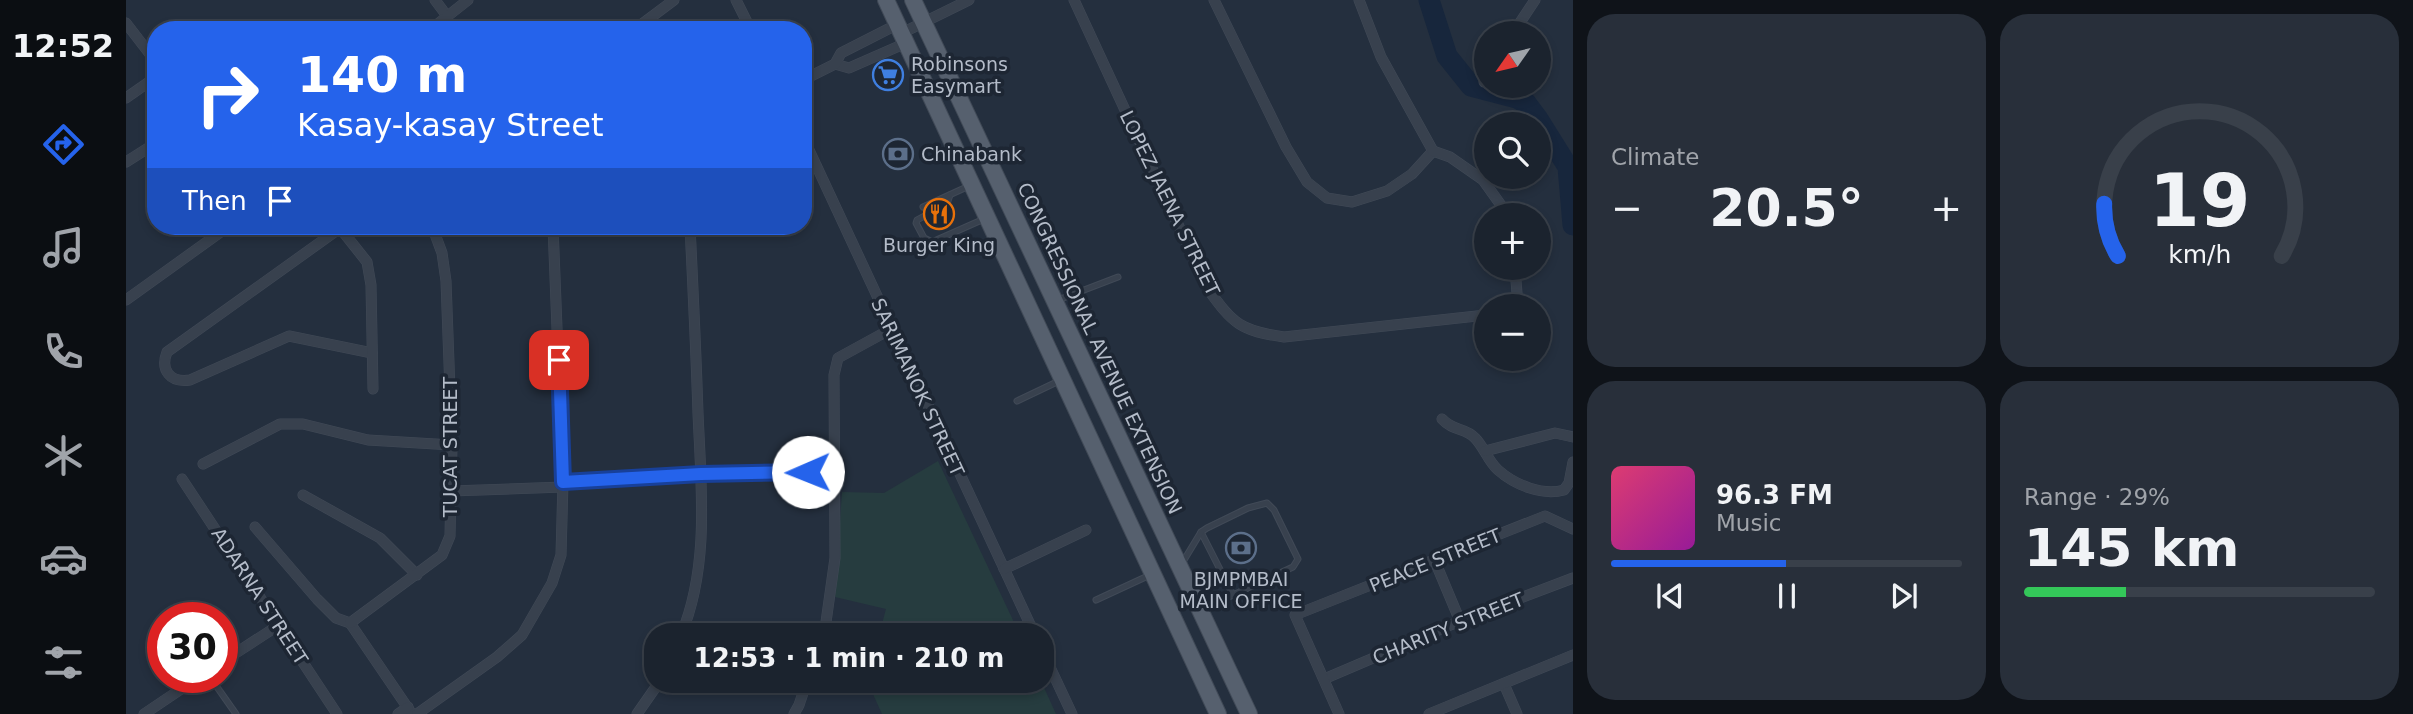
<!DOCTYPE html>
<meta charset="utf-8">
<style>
body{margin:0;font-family:"DejaVu Sans",sans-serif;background:#282f3a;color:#f1f3f6;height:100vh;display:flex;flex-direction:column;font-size:26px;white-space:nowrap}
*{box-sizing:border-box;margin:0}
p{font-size:23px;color:#a0a4aa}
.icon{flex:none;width:38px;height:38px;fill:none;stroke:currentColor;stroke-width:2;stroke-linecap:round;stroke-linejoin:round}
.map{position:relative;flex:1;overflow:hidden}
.side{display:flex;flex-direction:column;gap:14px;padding:14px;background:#0f1319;width:840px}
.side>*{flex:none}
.top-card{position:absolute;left:21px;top:21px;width:665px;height:214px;border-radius:28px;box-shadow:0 4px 10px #0003,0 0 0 2px #39404a;background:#2563eb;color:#fff;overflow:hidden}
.needle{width:46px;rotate:236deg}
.buttons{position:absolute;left:1348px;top:21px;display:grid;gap:14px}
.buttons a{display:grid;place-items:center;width:77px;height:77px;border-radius:50%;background:#1b232e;box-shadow:0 4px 10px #0003,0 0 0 2px #39404a;font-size:35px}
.speed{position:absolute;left:21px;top:602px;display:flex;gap:14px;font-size:35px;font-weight:700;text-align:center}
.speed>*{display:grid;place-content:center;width:91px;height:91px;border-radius:50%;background:#1b232e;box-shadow:0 4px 10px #0003,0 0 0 2px #39404a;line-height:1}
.speed .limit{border:10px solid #d22;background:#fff;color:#111}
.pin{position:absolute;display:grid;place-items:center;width:60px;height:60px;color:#fff;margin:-30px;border-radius:14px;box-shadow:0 4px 10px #0006}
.me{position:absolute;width:77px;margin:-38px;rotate:269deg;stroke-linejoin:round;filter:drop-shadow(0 0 5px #0008)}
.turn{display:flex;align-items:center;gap:24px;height:147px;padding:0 35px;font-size:32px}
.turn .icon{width:91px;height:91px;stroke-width:2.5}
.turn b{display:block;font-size:49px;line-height:60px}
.then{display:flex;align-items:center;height:66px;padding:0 35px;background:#0003;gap:14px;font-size:26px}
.big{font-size:52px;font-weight:700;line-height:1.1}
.side .widget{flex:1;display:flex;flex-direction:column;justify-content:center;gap:10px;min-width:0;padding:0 24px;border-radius:28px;background:#282f3a}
.side .dial{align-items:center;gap:0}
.dial svg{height:182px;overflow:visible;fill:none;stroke:#39404a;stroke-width:7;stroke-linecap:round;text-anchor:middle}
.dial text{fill:#f1f3f6;stroke:none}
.song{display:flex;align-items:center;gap:21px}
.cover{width:84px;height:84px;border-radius:10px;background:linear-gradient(135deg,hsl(340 70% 55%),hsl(300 70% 35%))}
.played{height:7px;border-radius:4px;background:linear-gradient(90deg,#2563eb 50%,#39404a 50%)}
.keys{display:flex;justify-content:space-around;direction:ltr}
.heat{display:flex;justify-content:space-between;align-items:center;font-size:38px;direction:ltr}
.charge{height:10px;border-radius:5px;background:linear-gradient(90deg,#34c759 29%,#39404a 0)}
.side .tiles{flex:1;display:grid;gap:14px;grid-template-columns:repeat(2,1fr)}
.trip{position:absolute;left:518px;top:623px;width:410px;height:70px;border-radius:28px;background:#1b232e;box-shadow:0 4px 10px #0003,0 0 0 2px #39404a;font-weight:700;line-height:70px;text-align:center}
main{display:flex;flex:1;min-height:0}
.tab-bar{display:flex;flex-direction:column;width:126px;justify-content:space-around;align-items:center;background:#0b0e12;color:#a0a4aa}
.tab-bar .icon{width:49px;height:49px}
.tab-bar .on{color:#2563eb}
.tab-bar b{font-size:32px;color:#f1f3f6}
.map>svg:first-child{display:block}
</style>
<main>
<nav class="tab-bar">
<b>12:52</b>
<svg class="icon on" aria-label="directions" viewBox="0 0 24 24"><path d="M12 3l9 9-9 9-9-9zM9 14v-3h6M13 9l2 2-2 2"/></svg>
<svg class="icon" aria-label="music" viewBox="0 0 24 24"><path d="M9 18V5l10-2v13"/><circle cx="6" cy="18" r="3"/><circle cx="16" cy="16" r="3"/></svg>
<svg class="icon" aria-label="phone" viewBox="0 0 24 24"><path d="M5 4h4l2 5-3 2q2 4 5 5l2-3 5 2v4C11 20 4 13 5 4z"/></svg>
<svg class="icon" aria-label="climate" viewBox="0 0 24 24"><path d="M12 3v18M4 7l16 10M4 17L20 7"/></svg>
<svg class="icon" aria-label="car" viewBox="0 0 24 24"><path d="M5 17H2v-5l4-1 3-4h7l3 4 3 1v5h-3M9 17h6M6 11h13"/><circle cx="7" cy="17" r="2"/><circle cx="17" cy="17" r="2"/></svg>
<svg class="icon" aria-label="filters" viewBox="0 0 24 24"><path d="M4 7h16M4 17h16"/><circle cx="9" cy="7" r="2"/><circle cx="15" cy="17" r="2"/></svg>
</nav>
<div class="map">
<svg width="1447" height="714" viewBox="0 0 1447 714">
<rect width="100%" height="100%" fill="#242f3e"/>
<!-- green -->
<g fill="#263c3f">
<polygon points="812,461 894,635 753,635 760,609 709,597 716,492 758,493"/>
<polygon points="741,681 915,681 930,714 756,714"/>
</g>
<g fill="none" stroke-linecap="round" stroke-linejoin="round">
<!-- river -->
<polyline stroke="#17263c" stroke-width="21" points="1303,0 1321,56 1345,86 1391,98 1400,103 1412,119 1442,167 1447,225"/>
<!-- lane casing -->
<g stroke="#414a57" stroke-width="7">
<g id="lane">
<polyline points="824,195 821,204 791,220 790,223 798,238 806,242 858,219"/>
<polyline points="797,207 843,186"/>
<polyline points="932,300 992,277"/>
<polyline points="891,401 933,381"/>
<polyline points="1075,532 1107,595"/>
<polyline points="1055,565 1075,532 1081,528 1122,508 1141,503 1148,510 1172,559 1167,567 1077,609"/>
<polyline points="970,600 1024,575"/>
<polyline points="84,677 110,714"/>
</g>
</g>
<!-- street casing -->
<g stroke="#414a57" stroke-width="11">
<g id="street">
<polyline points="309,0 321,16"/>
<polyline points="610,0 625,30"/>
<path d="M 948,0 L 1082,289 C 1107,324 1115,331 1158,337 L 1360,315"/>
<polyline points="1088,0 1160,147 1181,182 1201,198 1226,202 1261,191 1286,174 1307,151"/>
<polyline points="1233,0 1255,57 1307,151 1324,157 1357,180 1382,215"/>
<polyline points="0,23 30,62"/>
<polyline points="304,30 342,0"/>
<polyline points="508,30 548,0"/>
<polyline points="776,33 843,0"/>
<polyline points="1387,33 1409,0"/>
<polyline points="709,64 723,68 780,43"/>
<polyline points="677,80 709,64 715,53 772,24"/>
<polyline points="1358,82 1360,80"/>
<polyline points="0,98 30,77"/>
<polyline points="677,137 909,635"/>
<polyline points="0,162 30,143"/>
<path d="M 217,226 L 41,352 C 34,370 44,383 64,380 L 163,336 L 246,353"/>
<polyline points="214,228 241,262 245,285 247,389"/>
<polyline points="1389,268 1392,306"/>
<polyline points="0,300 103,226"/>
<path d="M 1316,419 C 1328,432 1339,427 1349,438 C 1358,447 1362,461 1372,470 C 1389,485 1416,496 1438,490 L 1443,483 L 1447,462"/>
<polyline points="1359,451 1429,433 1447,437"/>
<polyline points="77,464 154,424 177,424 242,440 326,445"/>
<polyline points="56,479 211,714"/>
<polyline points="437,482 575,474 709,471"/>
<polyline points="325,491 437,487"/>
<polyline points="177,495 254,538 291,575"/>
<polyline points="129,527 191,599 210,618 224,623 286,714"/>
<polyline points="1308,559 1334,621"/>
<polyline points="878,569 960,530"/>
<polyline points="224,623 316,555 324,536 326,445 320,281 316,253 306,226"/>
<path d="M 555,635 C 584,566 575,486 572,413 C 570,351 567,288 564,226"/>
<polyline points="696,635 700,622 709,558 708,375 712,358 765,329"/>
<polyline points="915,648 946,714"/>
<polyline points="96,662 153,625"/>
<polyline points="1198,679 1334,621 1447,578"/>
<polyline points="1378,684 1391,714"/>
<polyline points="18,714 73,677"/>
<polyline points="272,714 282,707"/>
<polyline points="291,714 371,657 396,635 426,583 435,555 437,482 427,226"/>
<polyline points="511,714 534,681"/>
<polyline points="668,714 673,705 681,681"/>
<polyline points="1213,714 1169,615 1419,516 1447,529"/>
<polyline points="1303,714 1447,655"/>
</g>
</g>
<!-- primary casing -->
<g stroke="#414a57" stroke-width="18">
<g id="primary">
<polyline points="760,0 1092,714"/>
<polyline points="787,0 1123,714"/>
</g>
</g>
<!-- lane -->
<use href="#lane" stroke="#38414e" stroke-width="5"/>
<!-- street -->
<use href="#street" stroke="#38414e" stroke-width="10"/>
<!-- primary -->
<use href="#primary" stroke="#56606e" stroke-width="16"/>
</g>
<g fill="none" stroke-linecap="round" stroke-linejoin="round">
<!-- route casing -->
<g stroke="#184099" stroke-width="18">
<polyline id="route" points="433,360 437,482 575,474 682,472"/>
</g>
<!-- route -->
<use href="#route" stroke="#2563eb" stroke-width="12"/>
</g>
<!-- icons -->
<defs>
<g id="supermarket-ring" transform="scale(1.575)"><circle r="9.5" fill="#1d2633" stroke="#3f7fe0" stroke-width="1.5"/><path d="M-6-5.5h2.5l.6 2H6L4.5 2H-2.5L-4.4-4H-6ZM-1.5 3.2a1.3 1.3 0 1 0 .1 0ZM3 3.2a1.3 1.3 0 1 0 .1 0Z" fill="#3f7fe0"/></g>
<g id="bank-ring" transform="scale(1.575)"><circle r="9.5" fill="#1d2633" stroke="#5c6f8a" stroke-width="1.5"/><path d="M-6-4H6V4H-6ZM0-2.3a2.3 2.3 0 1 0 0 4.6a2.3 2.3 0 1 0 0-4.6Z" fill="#5c6f8a"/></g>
<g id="restaurant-ring" transform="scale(1.575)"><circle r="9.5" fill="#1d2633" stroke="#e8710a" stroke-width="1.5"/><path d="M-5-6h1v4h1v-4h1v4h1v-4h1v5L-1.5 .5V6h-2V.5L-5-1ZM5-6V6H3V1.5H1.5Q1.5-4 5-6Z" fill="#e8710a"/></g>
</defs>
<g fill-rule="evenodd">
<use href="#supermarket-ring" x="762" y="75"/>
<use href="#bank-ring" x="772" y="154"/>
<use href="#restaurant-ring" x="813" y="214"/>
<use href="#bank-ring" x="1115" y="548"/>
</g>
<g text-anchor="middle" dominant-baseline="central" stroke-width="7" stroke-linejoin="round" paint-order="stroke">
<!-- poi labels -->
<g font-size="19" fill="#b4bcc9" stroke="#1d2633" text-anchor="start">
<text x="785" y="64">Robinsons<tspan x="785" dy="22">Easymart</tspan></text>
<text x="795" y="154">Chinabank</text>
<text x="813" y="245" text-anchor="middle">Burger King</text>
<text x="1115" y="579" text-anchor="middle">BJMPMBAI<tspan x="1115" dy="22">MAIN OFFICE</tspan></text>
</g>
<!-- street labels -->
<g font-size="19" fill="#b4bcc9" stroke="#1d2633">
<text transform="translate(1044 203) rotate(64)">LOPEZ JAENA STREET</text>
<text transform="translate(974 348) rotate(65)">CONGRESSIONAL AVENUE EXTENSION</text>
<text transform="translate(792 387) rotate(65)">SARIMANOK STREET</text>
<text transform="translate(324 447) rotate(-90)">TUCAT STREET</text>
<text transform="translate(1309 560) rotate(-22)">PEACE STREET</text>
<text transform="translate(134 596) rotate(57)">ADARNA STREET</text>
<text transform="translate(1322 628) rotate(-22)">CHARITY STREET</text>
</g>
</g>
</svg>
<div class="buttons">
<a><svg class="needle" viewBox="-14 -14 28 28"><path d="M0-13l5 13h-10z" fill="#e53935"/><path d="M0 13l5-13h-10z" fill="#a0a4aa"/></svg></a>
<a><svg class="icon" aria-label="search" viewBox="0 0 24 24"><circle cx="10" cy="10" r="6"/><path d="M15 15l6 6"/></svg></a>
<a>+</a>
<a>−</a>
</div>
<div class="speed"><div class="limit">30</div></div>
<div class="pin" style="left:433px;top:360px;background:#d93025"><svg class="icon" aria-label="arrive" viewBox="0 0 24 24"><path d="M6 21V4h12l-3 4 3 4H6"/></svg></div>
<svg class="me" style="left:682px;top:472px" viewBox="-20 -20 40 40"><circle r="19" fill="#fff"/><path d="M0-13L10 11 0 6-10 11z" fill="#2563eb"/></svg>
<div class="trip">12:53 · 1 min · 210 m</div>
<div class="top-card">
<div class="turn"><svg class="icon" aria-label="right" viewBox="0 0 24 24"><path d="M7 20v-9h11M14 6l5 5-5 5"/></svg><div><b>140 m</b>Kasay-kasay Street</div></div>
<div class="then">Then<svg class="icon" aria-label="arrive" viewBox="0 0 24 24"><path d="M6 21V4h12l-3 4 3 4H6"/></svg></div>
</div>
</div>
<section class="side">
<div class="tiles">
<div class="widget"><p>Climate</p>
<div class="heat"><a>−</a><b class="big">20.5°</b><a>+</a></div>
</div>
<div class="widget dial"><svg viewBox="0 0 100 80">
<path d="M14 69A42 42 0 1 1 86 69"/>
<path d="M14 69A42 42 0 0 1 8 46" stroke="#2563eb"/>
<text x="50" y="56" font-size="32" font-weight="700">19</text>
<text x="50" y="72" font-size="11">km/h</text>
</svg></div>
<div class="widget">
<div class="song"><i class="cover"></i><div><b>96.3 FM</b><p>Music</p></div></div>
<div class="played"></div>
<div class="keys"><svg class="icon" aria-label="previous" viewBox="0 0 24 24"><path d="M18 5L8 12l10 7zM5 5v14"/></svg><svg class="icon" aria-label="pause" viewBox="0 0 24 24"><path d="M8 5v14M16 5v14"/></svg><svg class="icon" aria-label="next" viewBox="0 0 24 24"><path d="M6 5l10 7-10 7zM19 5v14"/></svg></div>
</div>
<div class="widget"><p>Range · 29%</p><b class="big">145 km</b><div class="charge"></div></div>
</div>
</section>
</main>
